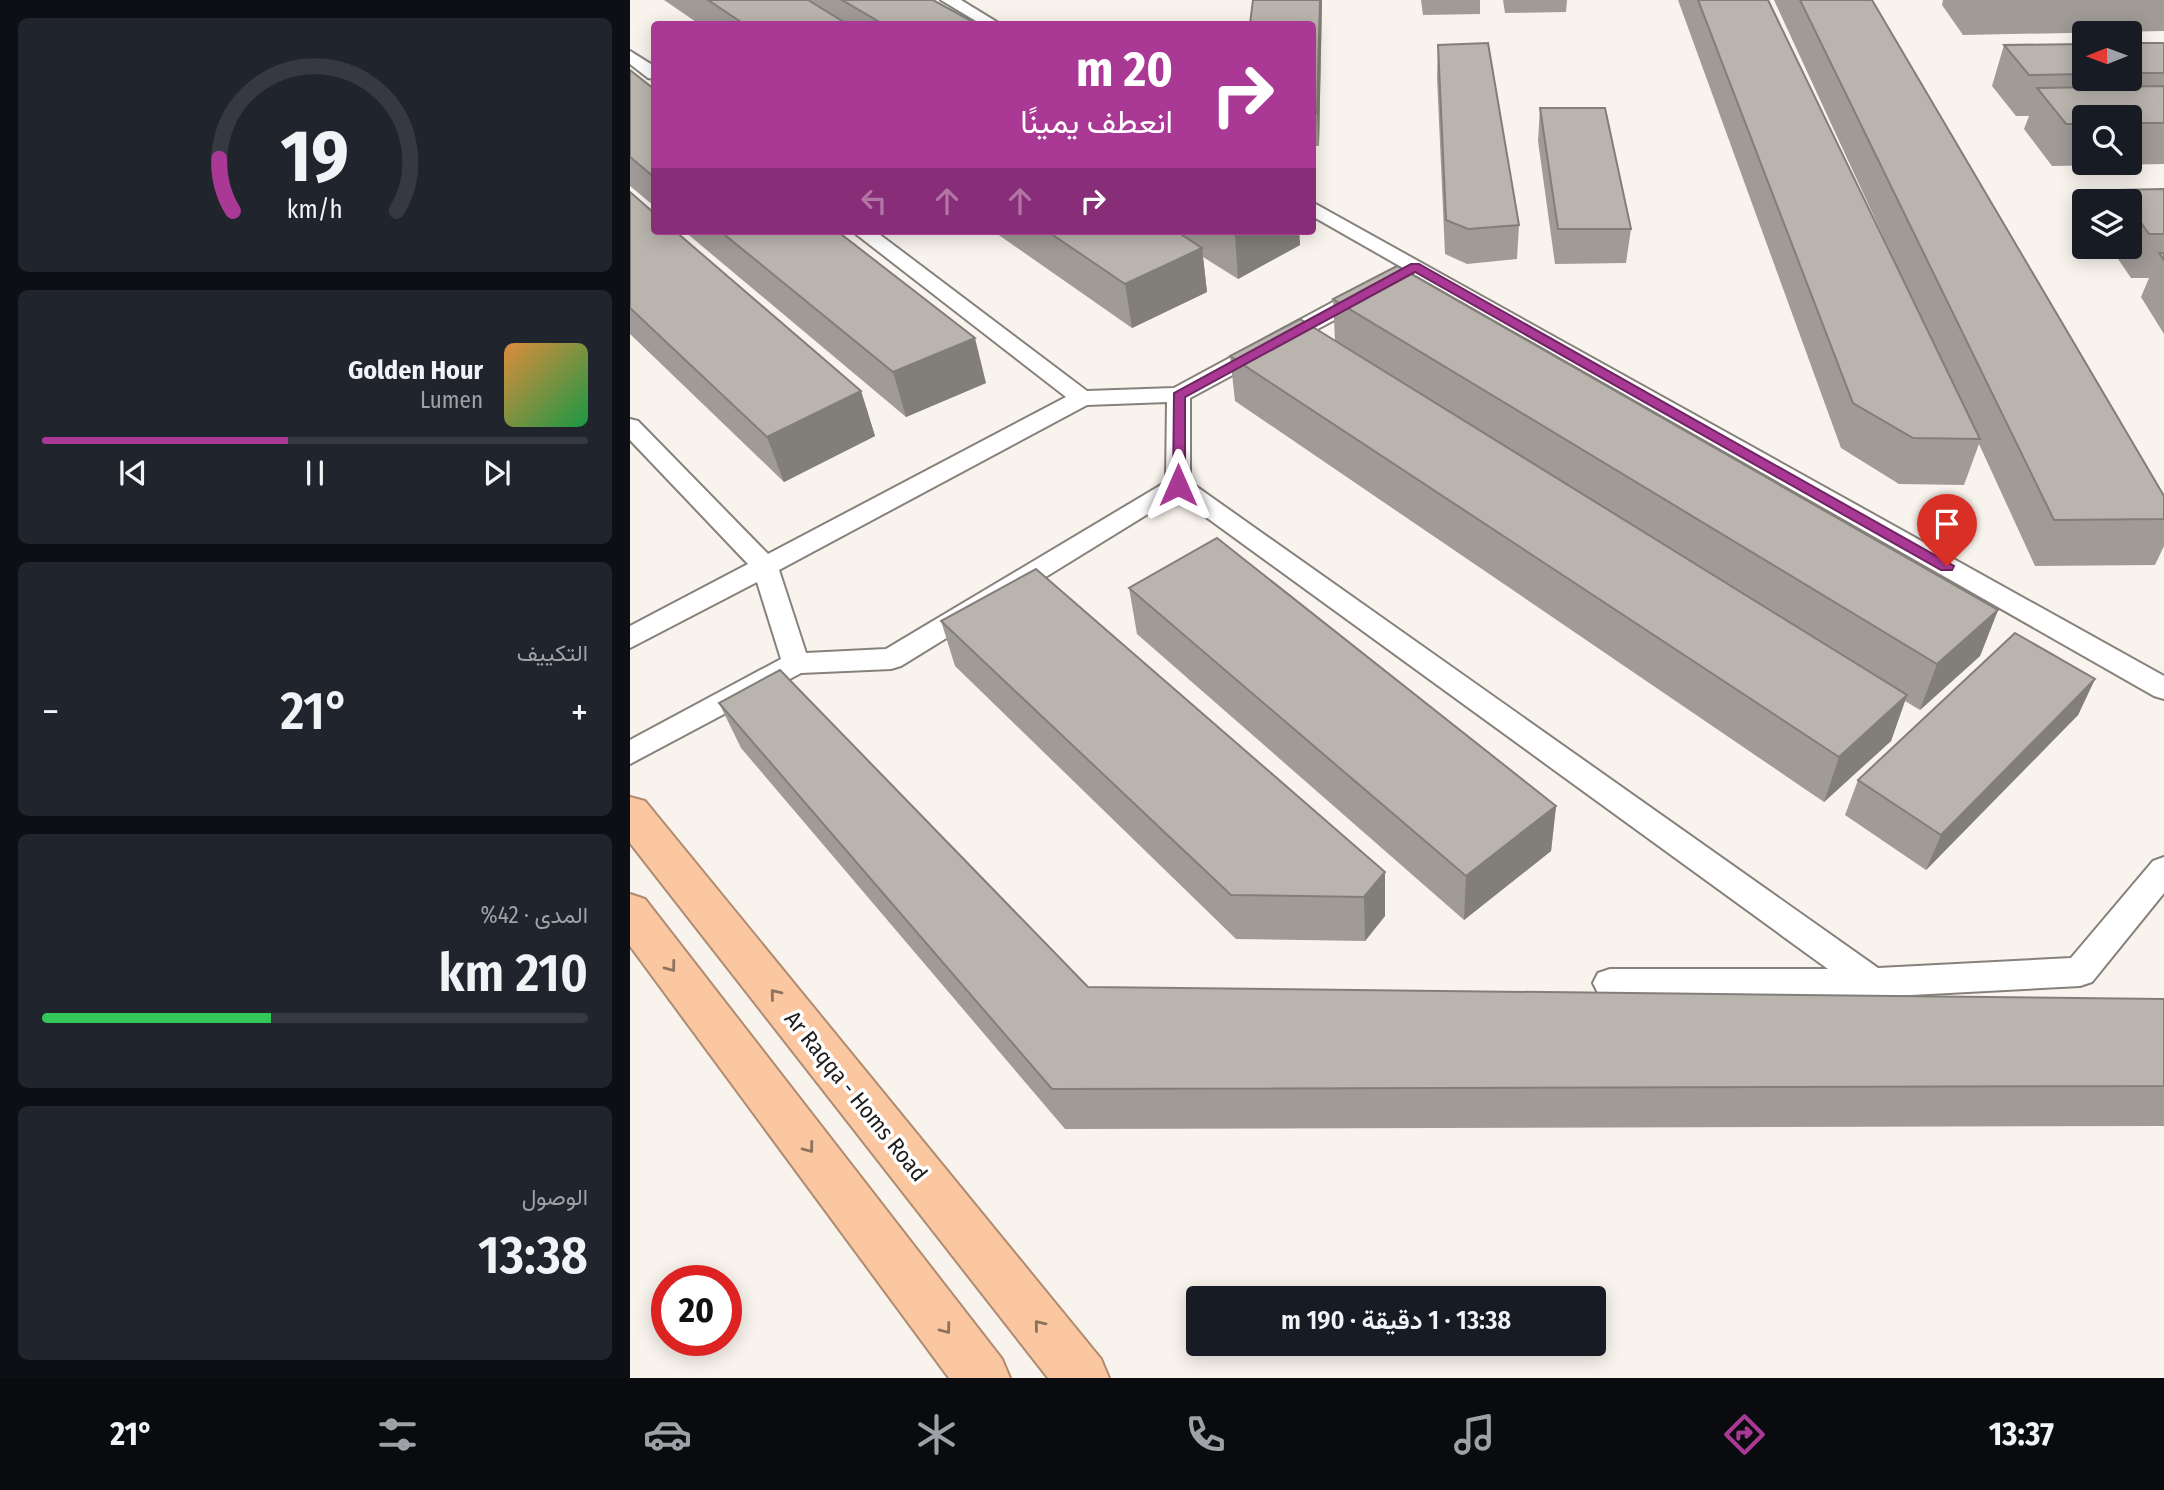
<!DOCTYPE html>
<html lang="ar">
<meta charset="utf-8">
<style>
body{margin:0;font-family:"Fira Sans Condensed",Vazirmatn,sans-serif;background:#20242c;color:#f1f3f6;direction:rtl;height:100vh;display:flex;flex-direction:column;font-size:26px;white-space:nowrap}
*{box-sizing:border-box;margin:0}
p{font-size:23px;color:#9ea1a6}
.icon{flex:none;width:38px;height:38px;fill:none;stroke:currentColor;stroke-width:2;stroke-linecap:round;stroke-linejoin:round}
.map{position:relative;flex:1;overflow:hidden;direction:ltr}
.drawer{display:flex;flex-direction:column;gap:18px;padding:18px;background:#0d0f14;width:630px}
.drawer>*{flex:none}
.guide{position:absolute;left:21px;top:21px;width:665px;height:214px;border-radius:7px;box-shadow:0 4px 18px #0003;direction:rtl;background:#aa3995;color:#fff;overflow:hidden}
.needle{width:46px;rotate:269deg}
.fabs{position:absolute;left:1442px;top:21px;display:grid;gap:14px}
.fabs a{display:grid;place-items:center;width:70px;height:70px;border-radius:7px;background:#171b24;box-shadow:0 4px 18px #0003;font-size:35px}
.speed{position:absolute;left:21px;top:1265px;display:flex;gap:14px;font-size:35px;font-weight:700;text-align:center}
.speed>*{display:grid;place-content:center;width:91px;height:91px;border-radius:50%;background:#171b24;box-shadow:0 4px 18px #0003;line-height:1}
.speed .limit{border:10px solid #d22;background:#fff;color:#111}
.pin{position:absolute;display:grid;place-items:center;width:60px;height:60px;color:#fff;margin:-72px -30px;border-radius:50% 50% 50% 0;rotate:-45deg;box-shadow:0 0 7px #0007}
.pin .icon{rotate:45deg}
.me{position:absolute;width:77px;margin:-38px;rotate:0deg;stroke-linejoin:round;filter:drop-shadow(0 0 5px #0008)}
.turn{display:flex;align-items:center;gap:24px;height:147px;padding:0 28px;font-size:32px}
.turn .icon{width:91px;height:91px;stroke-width:2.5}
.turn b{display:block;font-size:49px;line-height:60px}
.lanes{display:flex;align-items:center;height:66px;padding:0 28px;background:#0003;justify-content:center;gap:35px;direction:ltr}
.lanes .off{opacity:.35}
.big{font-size:52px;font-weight:600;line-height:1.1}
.drawer .tile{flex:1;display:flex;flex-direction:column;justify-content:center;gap:10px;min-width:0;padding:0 24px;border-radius:10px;background:#20242c}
.drawer .dial{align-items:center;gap:0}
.dial svg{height:182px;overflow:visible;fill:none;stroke:#363941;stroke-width:7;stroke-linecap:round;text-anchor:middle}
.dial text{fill:#f1f3f6;stroke:none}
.song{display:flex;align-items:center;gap:21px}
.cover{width:84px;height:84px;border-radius:10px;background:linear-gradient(135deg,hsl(30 70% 55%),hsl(140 70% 35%))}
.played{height:7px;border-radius:4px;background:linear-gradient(90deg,#aa3995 45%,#363941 45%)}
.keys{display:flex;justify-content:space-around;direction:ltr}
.heat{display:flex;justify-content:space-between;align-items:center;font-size:38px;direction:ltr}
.charge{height:10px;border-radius:5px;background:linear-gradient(90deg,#34c759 42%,#363941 0)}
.trip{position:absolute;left:556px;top:1286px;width:420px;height:70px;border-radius:7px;background:#171b24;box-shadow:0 4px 18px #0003;font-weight:600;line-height:70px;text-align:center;direction:rtl}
.tabs{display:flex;height:112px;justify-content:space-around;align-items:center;background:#090b0e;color:#9ea1a6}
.tabs .icon{width:49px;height:49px}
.tabs .on{color:#aa3995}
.tabs b{font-size:32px;color:#f1f3f6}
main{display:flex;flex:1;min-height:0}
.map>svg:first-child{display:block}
</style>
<main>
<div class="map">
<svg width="1534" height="1378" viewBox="0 0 1534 1378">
<rect width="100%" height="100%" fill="#f9f3ed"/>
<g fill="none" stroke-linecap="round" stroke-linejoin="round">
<!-- lane casing -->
<g stroke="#87817c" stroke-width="4">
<g id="lane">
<polygon points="311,0 331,0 370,24 351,24"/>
<polygon points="0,51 24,66 24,79 18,78 0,64"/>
<polygon points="682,202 1534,676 1534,699 1524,696 682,216"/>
<path d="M 222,231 L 245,231 L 457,391 L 544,388 L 729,288 L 745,288 L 748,293 L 745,298 L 560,398 L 560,482 L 1248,968 L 1441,958 L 1523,861 L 1534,857 L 1534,893 L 1462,982 L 1450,986 L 1243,997 L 980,997 L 968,993 L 963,983 L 968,973 L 980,969 L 1198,969 L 547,496 L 271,666 L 261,669 L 171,673 L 0,764 L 0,740 L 151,659 L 127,582 L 0,648 L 0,626 L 118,564 L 0,440 L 0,419 L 8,421 L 138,554 L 436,397 ZM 537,402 L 536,482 L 256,649 L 176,653 L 149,570 L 457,405 Z"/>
</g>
</g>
<!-- highway casing -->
<g stroke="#ae8b71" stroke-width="4">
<g id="highway">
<polygon points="0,797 15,801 471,1359 479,1378 418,1378 0,843"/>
<polygon points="0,894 15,899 372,1359 380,1378 319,1378 0,946"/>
</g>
</g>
<!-- lane -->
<use href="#lane" fill="#fff" fill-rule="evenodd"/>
<!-- highway -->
<use href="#highway" fill="#fbc7a0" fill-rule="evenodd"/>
</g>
<!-- wall -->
<g fill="#a09b96" fill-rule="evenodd">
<polygon points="34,0 303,0 347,24 69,24"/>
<polygon points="692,0 689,146 682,146 682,24"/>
<polygon points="791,0 850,0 850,14 793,15"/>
<polygon points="873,0 937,0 936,12 875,13"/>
<polygon points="1048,0 1138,0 1271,275 1144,0 1242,0 1534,496 1534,546 1525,565 1405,566 1349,444 1334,485 1269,484 1211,448"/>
<polygon points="1313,0 1534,0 1534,31 1333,35 1312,5"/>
<path d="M 1500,43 L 1534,43 L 1534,164 L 1422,166 L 1394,129 L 1399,116 L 1386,116 L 1362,86 L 1374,45 L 1454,44 L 1454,79 L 1500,79 ZM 1454,117 L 1500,117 L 1500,163 L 1454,163 Z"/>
<polygon points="808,45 889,225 887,259 837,264 815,254 807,77"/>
<polygon points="0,70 24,89 24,206 0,186"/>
<polygon points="910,108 1001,229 996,263 925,264 908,141"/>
<polygon points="1534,189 1534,334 1511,297 1519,278 1501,278 1480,247 1500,247 1500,201 1483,201 1487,190"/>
<polygon points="0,192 231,391 245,436 154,482 0,334"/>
<polygon points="54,231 207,231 356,383 276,417"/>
<polygon points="363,231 669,231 670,245 608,279 573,257 577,292 502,328"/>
<polygon points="703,299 1368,610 1350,656 1290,710 1275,701 1261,741 1194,802 605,401 600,356 705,341"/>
<polygon points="406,569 755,916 735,941 606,939 325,666 311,621"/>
<polygon points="499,588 926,806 921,851 834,920 507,634"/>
<polygon points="1465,679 1448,715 1296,870 1215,815 1228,780"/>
<polygon points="89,703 458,987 1534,999 1534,1126 435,1129 111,748"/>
</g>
<!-- shaded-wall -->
<g fill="#827e7a">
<polygon points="690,0 692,0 689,146 687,113"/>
<polygon points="613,231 669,231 670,245 608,279 605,235"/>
<polygon points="572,248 577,292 502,328 495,284"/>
<polygon points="345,338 356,383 276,417 263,372"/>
<polygon points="231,391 245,436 154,482 137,437"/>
<polygon points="1368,610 1350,656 1290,710 1307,664"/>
<polygon points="1465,679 1448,715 1296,870 1311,835"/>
<polygon points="1277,695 1261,741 1194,802 1209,757"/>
<polygon points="926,806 921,851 834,920 836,876"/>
<polygon points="755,872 755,916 735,941 734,897"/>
</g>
<!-- building -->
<g fill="#bab4ae" stroke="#827e7a" stroke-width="2">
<polygon points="78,0 178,0 217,24 114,24"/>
<polygon points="212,0 303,0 347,24 253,24"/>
<polygon points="623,0 690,0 687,113 682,113 682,24 620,24"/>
<polygon points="1068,0 1138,0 1350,439 1283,438 1223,403"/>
<polygon points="1170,0 1242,0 1534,496 1534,519 1424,520"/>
<polygon points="858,43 889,225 838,229 816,220 808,45"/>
<rect x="1500" y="43" width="34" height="30"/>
<polygon points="1454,44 1454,74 1399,75 1374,45"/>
<polygon points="0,70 24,89 24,177 0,157"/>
<polygon points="1534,86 1534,123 1500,123 1500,117 1454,117 1454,124 1436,124 1407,88"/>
<polygon points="910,108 975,108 1001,229 928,229"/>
<polygon points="1534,189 1534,234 1519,234 1500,207 1500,201 1495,201 1487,190"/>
<polygon points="0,192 24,213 24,231 45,231 231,391 137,437 0,308"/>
<polygon points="90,231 207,231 345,338 263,372"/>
<polygon points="417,231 546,231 572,248 495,284"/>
<polygon points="597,231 613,231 605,235"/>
<polygon points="1529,253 1534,253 1534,260"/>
<polygon points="767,266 1368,610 1307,664 703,299"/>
<polygon points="670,319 1277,695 1209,757 600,356"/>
<polygon points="587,538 926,806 836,876 499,588"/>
<polygon points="406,569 755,872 734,897 601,895 311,621"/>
<polygon points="1385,633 1465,679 1311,835 1228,780"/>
<polygon points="150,670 458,987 1534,999 1534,1086 422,1089 89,703"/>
</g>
<!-- one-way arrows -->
<defs><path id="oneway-chevron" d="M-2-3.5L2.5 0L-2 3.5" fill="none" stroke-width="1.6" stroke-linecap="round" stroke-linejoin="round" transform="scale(1.75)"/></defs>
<g stroke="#8d725d">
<use href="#oneway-chevron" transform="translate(41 967) rotate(53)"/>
<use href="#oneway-chevron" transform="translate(145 994) rotate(-129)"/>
<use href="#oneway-chevron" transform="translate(179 1148) rotate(53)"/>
<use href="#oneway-chevron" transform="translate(409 1325) rotate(-129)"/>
<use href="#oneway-chevron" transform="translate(316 1329) rotate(53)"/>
</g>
<!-- route -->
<polygon fill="#aa3995" stroke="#6e2561" stroke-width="2" points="781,264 789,264 1324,566 1322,570 1311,570 785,272 555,397 555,485 553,488 543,488 544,393"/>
<g text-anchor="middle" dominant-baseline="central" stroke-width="7" stroke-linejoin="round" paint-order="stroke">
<!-- near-street labels -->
<g font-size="23" fill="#1f1c1a" stroke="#fff">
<text transform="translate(226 1096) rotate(51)">Ar Raqqa - Homs Road</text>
</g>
</g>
</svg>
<div class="fabs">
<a><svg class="needle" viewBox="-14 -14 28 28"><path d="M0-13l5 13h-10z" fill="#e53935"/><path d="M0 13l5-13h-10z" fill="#9ea1a6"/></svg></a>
<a><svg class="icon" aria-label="search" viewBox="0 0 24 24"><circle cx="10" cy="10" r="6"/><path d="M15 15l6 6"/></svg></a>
<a><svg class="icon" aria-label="layers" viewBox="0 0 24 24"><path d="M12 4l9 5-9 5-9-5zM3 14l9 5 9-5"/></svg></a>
</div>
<div class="speed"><div class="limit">20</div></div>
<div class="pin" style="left:1317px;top:566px;background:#d93025"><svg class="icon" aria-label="arrive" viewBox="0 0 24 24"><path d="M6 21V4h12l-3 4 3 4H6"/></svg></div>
<svg class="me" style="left:548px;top:485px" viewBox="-20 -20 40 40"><path d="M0-17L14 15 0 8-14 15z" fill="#aa3995" stroke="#fff" stroke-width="4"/></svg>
<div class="trip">13:38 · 1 دقيقة · 190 m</div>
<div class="guide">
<div class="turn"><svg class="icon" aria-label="right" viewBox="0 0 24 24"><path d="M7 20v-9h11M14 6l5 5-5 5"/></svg><div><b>20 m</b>انعطف يمينًا</div></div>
<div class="lanes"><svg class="icon off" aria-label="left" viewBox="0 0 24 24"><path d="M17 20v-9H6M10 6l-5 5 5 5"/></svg><svg class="icon off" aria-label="ahead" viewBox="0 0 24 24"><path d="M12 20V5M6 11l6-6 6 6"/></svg><svg class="icon off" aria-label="ahead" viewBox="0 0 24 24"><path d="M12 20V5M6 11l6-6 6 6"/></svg><svg class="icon" aria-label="right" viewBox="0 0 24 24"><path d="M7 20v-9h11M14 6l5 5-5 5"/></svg></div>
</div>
</div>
<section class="drawer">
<div class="tile dial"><svg viewBox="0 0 100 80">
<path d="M14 69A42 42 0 1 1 86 69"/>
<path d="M14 69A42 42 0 0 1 8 46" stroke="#aa3995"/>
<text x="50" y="56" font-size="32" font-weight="700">19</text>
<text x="50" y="72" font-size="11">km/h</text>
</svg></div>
<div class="tile">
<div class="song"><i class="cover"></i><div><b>Golden Hour</b><p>Lumen</p></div></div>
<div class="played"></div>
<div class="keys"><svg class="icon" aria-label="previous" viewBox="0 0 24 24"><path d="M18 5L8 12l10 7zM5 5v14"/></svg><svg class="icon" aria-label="pause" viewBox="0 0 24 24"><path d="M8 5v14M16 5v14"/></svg><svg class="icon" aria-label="next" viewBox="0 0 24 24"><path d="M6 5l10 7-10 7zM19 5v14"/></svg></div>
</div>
<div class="tile"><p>التكييف</p>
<div class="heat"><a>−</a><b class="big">21°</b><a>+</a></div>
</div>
<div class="tile"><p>المدى · 42%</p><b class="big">210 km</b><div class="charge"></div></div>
<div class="tile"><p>الوصول</p><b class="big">13:38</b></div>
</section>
</main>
<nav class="tabs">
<b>13:37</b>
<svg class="icon on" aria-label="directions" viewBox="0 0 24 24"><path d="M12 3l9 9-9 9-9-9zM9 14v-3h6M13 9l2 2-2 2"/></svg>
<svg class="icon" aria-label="music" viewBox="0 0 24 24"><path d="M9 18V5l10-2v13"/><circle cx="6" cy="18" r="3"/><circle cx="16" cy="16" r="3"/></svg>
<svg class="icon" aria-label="phone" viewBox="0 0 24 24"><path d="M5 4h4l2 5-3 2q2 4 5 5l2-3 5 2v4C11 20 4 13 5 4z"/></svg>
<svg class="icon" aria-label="climate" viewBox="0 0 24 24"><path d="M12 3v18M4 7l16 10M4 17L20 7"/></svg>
<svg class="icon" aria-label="car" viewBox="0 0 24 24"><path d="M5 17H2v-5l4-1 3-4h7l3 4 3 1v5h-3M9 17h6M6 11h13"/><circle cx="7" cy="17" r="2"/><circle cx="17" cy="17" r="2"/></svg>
<svg class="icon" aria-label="filters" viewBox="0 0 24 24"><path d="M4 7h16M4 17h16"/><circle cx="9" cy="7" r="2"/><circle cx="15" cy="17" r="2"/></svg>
<b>21°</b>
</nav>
